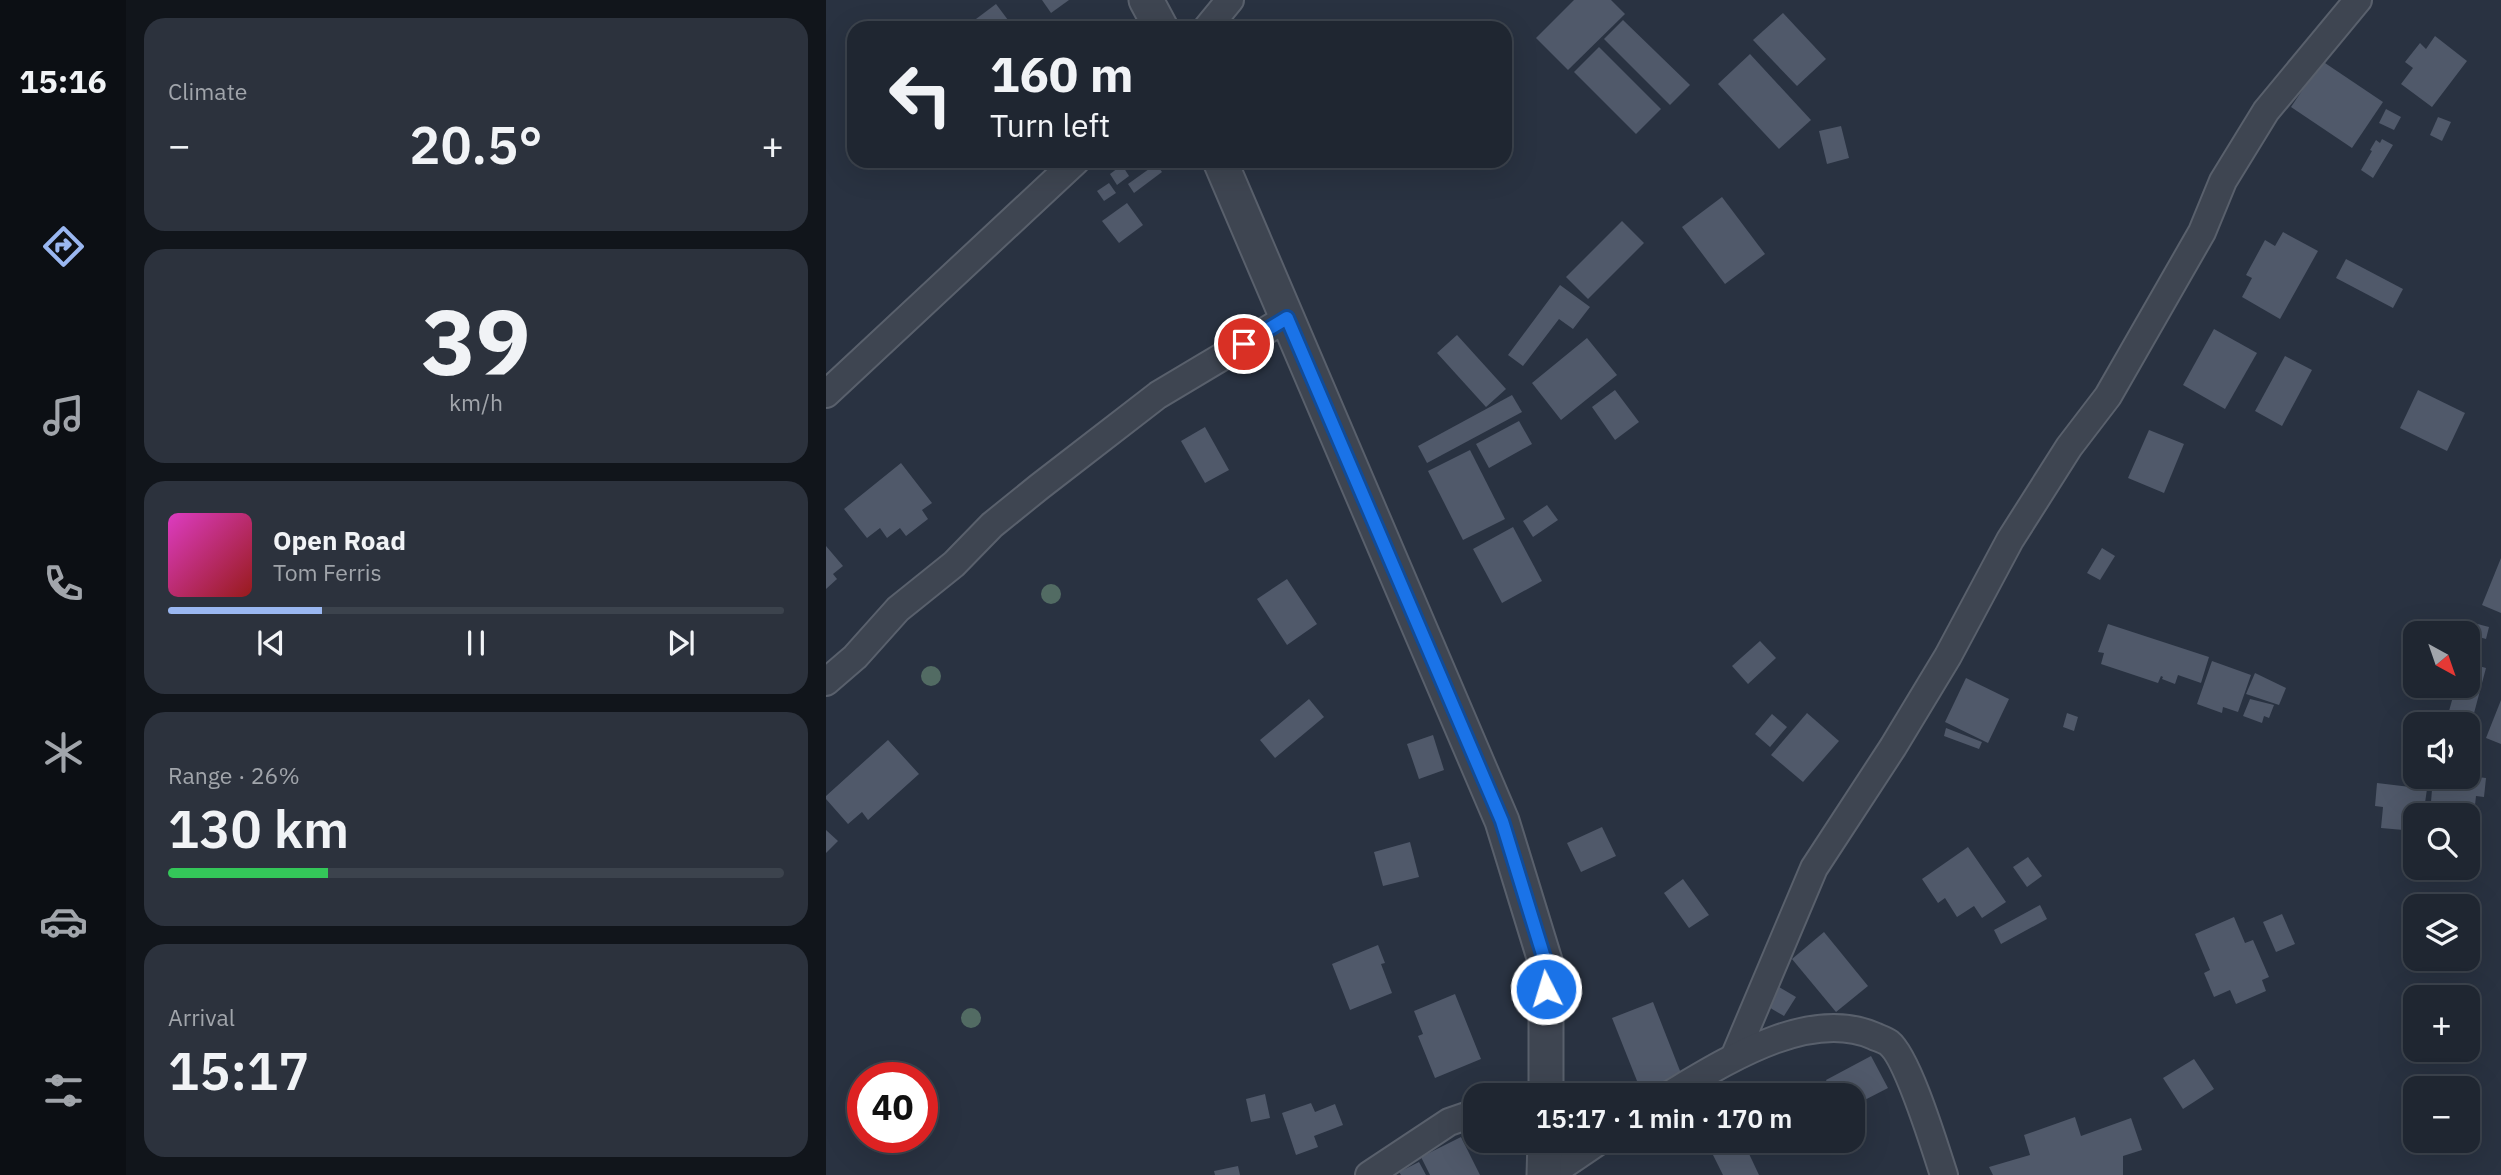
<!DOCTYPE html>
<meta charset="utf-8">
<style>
body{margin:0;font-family:"IBM Plex Sans",sans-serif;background:#2c323d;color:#f1f3f6;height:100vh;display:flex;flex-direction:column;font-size:26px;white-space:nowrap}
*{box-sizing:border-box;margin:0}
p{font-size:23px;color:#a1a5ab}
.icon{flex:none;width:38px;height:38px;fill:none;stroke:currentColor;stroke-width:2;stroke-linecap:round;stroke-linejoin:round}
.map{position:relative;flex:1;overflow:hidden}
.drawer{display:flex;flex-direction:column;gap:18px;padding:18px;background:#11151b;width:700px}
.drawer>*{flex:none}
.banner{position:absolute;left:21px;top:21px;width:665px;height:147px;border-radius:21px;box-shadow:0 7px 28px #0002,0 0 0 2px #3c434d;background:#1f2631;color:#f1f3f6;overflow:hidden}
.needle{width:46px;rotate:140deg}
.buttons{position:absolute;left:1577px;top:621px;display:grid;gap:14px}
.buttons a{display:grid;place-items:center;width:77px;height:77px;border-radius:14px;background:#1f2631;box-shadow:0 7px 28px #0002,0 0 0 2px #3c434d;font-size:35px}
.speed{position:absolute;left:21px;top:1062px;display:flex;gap:14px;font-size:35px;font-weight:700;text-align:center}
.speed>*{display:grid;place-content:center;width:91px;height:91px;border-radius:50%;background:#1f2631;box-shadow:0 7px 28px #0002,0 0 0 2px #3c434d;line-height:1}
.speed .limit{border:10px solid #d22;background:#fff;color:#111}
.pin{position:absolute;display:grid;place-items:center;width:60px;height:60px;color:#fff;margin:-30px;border:4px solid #fff;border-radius:50%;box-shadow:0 2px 7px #0007}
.me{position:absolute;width:77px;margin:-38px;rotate:355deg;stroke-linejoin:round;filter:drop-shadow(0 0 5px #0008)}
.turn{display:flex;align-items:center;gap:24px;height:147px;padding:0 28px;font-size:32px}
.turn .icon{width:91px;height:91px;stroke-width:2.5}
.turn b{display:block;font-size:49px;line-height:60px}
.big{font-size:52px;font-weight:600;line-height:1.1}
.drawer .tile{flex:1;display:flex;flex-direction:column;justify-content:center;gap:10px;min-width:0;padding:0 24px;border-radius:21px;background:#2c323d}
.drawer .dial{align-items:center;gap:0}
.dial b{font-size:91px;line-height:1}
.song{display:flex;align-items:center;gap:21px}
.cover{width:84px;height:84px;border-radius:10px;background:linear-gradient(135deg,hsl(310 70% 55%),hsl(0 70% 35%))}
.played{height:7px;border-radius:4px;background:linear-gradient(90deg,#9ab7f1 25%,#3c434d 25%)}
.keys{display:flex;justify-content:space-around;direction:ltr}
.heat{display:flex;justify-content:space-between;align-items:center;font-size:38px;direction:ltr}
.charge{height:10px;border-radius:5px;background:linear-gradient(90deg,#34c759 26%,#3c434d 0)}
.trip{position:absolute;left:637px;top:1083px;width:402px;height:70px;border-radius:21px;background:#1f2631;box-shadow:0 7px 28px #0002,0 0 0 2px #3c434d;font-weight:600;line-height:70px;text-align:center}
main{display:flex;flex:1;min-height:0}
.dock{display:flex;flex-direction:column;width:126px;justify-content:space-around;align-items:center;background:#0c0f14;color:#a1a5ab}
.dock .icon{width:49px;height:49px}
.dock .current{color:#9ab7f1}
.dock b{font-size:32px;color:#f1f3f6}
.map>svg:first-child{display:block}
</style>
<main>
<nav class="dock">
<b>15:16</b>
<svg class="icon current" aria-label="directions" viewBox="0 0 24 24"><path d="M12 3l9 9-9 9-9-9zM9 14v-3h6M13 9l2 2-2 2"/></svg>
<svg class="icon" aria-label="music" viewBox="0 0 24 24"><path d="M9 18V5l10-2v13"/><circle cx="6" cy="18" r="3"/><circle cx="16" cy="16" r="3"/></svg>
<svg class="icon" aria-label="phone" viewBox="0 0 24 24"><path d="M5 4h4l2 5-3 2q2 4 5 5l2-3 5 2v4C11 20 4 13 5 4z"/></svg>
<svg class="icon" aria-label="climate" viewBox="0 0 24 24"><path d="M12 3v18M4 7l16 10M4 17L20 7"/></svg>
<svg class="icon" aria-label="car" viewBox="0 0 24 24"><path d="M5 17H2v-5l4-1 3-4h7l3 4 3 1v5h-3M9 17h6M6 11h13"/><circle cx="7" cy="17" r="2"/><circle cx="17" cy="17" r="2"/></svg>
<svg class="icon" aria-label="filters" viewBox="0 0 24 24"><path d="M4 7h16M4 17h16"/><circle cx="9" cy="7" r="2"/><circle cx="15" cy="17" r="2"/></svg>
</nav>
<section class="drawer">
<div class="tile"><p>Climate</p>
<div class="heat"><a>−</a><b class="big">20.5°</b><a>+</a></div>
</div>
<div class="tile dial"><b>39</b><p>km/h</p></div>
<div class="tile">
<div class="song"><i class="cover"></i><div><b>Open Road</b><p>Tom Ferris</p></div></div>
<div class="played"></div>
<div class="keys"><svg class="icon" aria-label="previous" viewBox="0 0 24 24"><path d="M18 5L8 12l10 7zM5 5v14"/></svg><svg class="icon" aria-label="pause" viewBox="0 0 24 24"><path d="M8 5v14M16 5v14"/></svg><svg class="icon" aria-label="next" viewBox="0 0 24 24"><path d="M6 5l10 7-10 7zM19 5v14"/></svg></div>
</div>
<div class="tile"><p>Range · 26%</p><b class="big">130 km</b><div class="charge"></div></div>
<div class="tile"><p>Arrival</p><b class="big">15:17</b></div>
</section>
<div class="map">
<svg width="1675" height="1175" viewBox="0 0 1675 1175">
<rect width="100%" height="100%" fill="#293241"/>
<!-- building -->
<g fill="#50596a">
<polygon points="216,0 243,0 225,13"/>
<polygon points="748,0 785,0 799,14 742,70 710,38"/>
<polygon points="170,4 188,28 138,28"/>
<polygon points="957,13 1000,59 971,86 927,40"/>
<polygon points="797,20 864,85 844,105 778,39"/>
<polygon points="1609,36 1641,61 1606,107 1575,84 1587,68 1579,62 1594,43 1600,49"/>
<polygon points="773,47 835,109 810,134 748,72"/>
<polygon points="924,54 985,120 953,149 892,84"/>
<polygon points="1496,61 1557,102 1526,148 1465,107"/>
<polygon points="1560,109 1575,117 1568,130 1553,123"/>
<polygon points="1612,117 1625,122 1616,141 1604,135"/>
<polygon points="1015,126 1023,158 1001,164 993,131"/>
<polygon points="1556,139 1567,145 1547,178 1535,170 1546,151 1544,150 1550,140 1554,143"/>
<polygon points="308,161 326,161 314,170"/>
<polygon points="330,164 336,172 308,193 302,184"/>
<polygon points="296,165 303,176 291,185 284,174"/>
<polygon points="283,183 290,193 278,201 271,191"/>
<polygon points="896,197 939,254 899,284 856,227"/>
<polygon points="301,203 317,225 293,243 276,221"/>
<polygon points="796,221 818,243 762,299 740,277"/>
<polygon points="1457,232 1492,251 1454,319 1416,297 1426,278 1420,275 1439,240 1449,246"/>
<polygon points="1520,259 1577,289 1567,308 1510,278"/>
<polygon points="734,285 764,307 747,329 733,319 697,366 682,355"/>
<polygon points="1388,329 1431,353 1399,409 1357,385"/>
<polygon points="631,335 680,389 660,407 611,353"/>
<polygon points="761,338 791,375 735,420 706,383"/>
<polygon points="1459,356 1486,370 1456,426 1429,411"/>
<polygon points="789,390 813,422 789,440 766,407"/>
<polygon points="1592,390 1639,413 1621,451 1574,428"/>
<polygon points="686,395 696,412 601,463 592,446"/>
<polygon points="693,421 706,444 663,468 650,444"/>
<polygon points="379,427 403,470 379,483 355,441"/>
<polygon points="1323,430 1358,444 1338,493 1302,478"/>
<polygon points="644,450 679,519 637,540 602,471"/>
<polygon points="75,463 106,503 96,510 102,519 80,536 74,528 61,538 54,528 41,538 18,509"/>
<polygon points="721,505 732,520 707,537 697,521"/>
<polygon points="687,527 716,581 676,603 647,549"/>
<polygon points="0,546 17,566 7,574 11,579 0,589"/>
<polygon points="1276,548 1289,556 1274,580 1261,573"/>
<polygon points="1675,558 1675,613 1656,605"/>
<polygon points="461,579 491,624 461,645 431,599"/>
<polygon points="1644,622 1663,627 1660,639 1642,634"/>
<polygon points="1282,624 1383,657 1375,683 1352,675 1349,684 1336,679 1337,677 1335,676 1332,683 1275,664 1278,653 1272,652"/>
<polygon points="934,641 950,658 922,684 906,666"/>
<polygon points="1386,661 1425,675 1412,712 1397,707 1396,713 1371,704"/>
<polygon points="1642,663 1660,668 1647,717 1623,711 1630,686 1642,686"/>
<polygon points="1429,673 1460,688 1453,705 1420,694"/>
<polygon points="1140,678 1183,699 1162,743 1119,722"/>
<polygon points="483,699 498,717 449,758 434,740"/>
<polygon points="1424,699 1448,705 1443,718 1438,716 1436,723 1417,716"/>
<polygon points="1675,700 1675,744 1660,738"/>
<polygon points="981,713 1013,741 977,782 945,755"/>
<polygon points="1241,713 1252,717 1248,731 1237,727"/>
<polygon points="946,714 961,727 944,747 929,734"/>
<polygon points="1627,714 1646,720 1642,732 1642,724 1624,724"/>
<polygon points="1120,728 1156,742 1153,749 1118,736"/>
<polygon points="607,735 618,770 593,779 581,744"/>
<polygon points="62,740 93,774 42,820 36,812 22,824 0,799 0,796"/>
<polygon points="1642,751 1648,751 1648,757 1653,757 1651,777 1660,778 1658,797 1650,796 1648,815 1609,812 1610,802 1605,802 1607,777 1642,777"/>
<polygon points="1551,783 1601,789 1599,803 1605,804 1604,816 1589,816 1589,831 1555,828 1557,807 1549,806"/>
<polygon points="776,827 790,856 755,872 741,843"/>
<polygon points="0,830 12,841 0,853"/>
<polygon points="584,842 593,877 557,886 548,852"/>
<polygon points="1142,847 1180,902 1156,918 1148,906 1131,917 1119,898 1112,903 1096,879"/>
<polygon points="1202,857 1216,876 1201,887 1187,867"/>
<polygon points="857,879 883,915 863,928 838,893"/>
<polygon points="1214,905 1221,919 1175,944 1168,930"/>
<polygon points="1456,914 1469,944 1450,952 1437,922"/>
<polygon points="1408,917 1419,943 1427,940 1443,977 1436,980 1440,991 1410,1004 1404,990 1388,997 1378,973 1384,970 1369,934"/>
<polygon points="998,932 1042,986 1010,1012 966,959"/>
<polygon points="552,945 559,963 555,964 566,993 524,1010 506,964"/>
<polygon points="953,987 970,997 958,1016 941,1006"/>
<polygon points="629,994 655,1059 609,1078 592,1036 597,1034 588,1011"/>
<polygon points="827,1002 858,1081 817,1096 786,1018"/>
<polygon points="1045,1056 1062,1088 1027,1106 1027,1096 1008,1096 1000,1080"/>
<polygon points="1368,1059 1388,1089 1357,1109 1337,1078"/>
<polygon points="439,1094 444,1118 425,1122 420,1099"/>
<polygon points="485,1103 489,1112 509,1104 517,1125 488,1136 492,1147 470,1155 456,1113"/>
<polygon points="1249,1117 1255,1136 1305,1118 1316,1150 1297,1156 1297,1175 1167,1175 1163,1167 1204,1155 1198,1135"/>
<polygon points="635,1137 654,1175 604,1175 595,1157"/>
<polygon points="917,1141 933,1175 897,1175 887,1155"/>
<polygon points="593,1162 600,1175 575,1175 573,1172"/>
<polygon points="412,1166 414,1175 389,1175 388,1171"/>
</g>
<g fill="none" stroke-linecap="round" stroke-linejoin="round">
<!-- minor casing -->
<g stroke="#59606c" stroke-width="30">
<g id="minor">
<polyline points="381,28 404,0"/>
<polyline points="0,394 250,161"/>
<polyline points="0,682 29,657 72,609 128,564 166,525 213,487 332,395 461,318"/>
<polyline points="909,1055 988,868 1067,747 1122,656 1184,540 1243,447 1282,396 1376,232 1397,181 1440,111 1532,0"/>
<path d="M 841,1096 C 897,1063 982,1007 1048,1036 C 1052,1038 1059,1040 1063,1043 C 1082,1058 1109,1148 1118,1175"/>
<polyline points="543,1175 623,1122 649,1113"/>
<polyline points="723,1175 773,1141"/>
</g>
</g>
<!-- tertiary casing -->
<g stroke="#59606c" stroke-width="37">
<g id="tertiary">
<polyline points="320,0 335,28"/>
<polyline points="394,161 676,821 720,964 720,1096"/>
<polyline points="718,1175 719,1141"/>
</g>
</g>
<!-- minor -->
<use href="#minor" stroke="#3e4551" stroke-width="26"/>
<!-- tertiary -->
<use href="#tertiary" stroke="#3e4551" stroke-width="33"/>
</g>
<!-- trees -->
<g fill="#526b63">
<circle cx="225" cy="594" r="10"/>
<circle cx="105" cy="676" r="10"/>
<circle cx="145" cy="1018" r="10"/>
</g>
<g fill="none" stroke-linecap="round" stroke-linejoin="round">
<!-- route casing -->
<g stroke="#114b97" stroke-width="18">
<polyline id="route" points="418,344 461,318 676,821 720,964 720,989"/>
</g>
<!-- route -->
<use href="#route" stroke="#1a73e8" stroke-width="12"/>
</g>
</svg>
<div class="buttons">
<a><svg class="needle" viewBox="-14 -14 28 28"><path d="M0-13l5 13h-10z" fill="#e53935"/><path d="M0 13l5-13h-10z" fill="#a1a5ab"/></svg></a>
<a><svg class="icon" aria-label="sound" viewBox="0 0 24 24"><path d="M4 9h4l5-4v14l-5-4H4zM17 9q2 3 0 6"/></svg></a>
<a><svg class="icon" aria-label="search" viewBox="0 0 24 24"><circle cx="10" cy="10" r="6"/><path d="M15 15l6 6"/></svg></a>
<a><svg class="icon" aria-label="layers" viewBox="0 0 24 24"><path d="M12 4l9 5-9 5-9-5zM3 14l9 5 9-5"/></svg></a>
<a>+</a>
<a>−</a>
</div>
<div class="speed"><div class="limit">40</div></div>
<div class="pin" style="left:418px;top:344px;background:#d93025"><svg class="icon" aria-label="arrive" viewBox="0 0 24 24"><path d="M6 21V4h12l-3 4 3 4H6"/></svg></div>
<svg class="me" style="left:720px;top:989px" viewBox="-20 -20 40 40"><circle r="17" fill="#1a73e8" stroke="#fff" stroke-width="3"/><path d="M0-11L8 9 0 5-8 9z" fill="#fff"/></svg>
<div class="trip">15:17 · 1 min · 170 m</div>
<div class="banner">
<div class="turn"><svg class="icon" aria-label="left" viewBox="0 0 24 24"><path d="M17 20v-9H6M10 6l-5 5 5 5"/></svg><div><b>160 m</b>Turn left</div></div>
</div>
</div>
</main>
